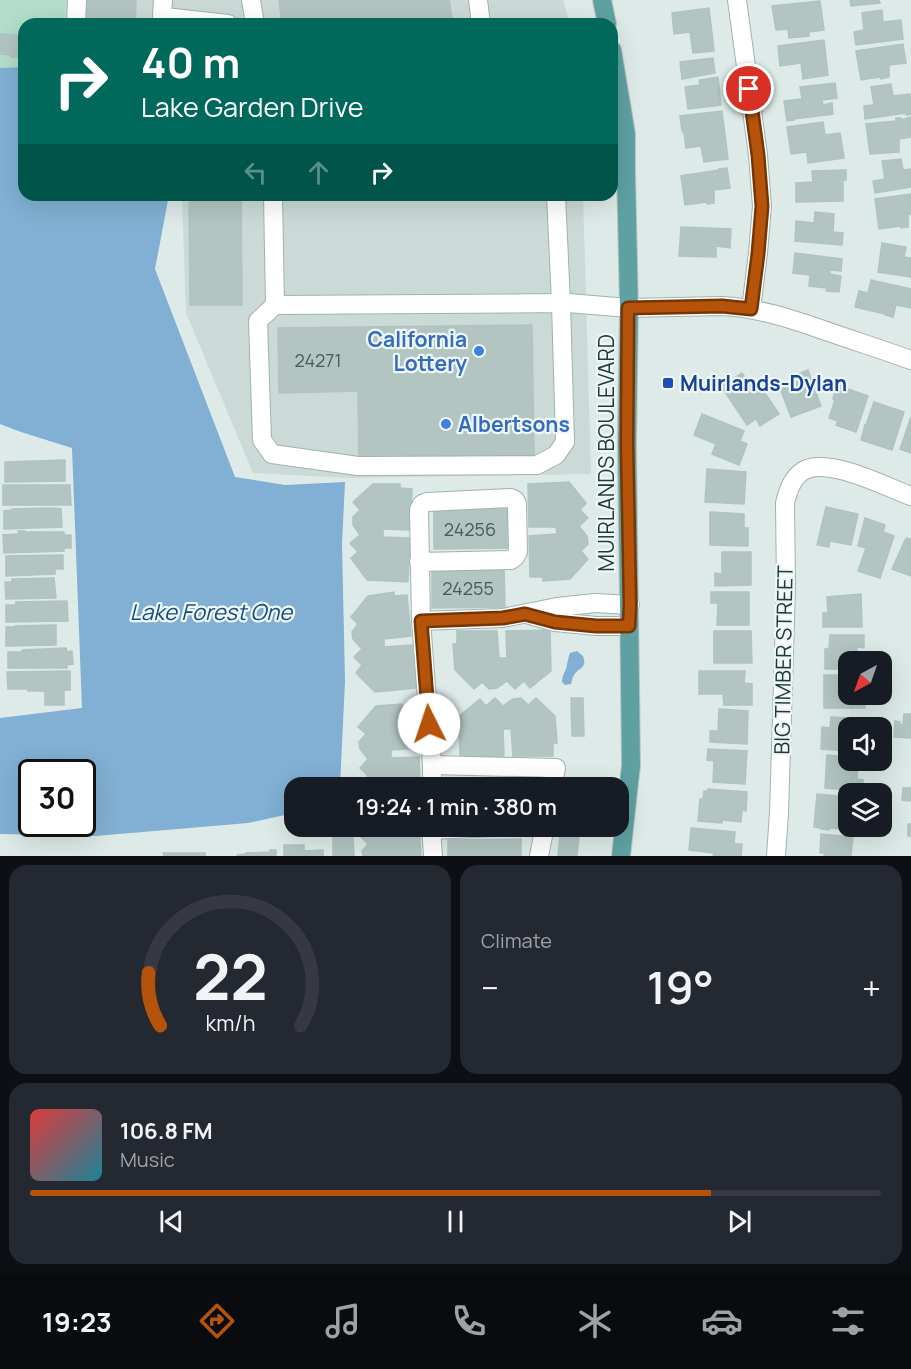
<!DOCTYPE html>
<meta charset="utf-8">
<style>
body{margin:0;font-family:Manrope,sans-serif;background:#242831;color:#f1f3f6;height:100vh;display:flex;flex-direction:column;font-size:22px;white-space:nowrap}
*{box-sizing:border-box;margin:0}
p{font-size:20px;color:#9ea1a6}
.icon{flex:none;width:33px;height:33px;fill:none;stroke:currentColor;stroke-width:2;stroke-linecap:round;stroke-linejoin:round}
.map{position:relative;height:856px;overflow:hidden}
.drawer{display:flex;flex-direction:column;gap:9px;padding:9px;background:#0d0f14;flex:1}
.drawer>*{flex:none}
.hud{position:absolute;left:18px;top:18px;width:600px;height:183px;border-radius:18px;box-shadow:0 6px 24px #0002;background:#00695c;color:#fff;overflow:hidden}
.needle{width:39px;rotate:220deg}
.buttons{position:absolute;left:838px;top:651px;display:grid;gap:12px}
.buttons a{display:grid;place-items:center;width:54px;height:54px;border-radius:12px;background:#171b24;box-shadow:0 6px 24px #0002;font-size:30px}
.speed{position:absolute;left:18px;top:759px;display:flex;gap:12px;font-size:30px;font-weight:700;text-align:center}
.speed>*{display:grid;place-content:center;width:78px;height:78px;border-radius:50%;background:#171b24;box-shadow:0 6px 24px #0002;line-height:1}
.speed .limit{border:3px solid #111;border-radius:9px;background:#fff;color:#111}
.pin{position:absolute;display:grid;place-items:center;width:51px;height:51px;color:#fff;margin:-26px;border:3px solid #fff;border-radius:50%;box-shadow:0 2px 6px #0007}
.me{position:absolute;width:66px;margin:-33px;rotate:356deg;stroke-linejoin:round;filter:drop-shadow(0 0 4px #0008)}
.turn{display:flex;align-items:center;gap:21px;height:126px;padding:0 24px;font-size:27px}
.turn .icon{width:78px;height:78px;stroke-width:2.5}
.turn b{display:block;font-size:42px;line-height:51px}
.lanes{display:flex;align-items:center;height:57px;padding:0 24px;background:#0003;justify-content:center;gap:30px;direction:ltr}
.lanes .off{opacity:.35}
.big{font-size:45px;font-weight:600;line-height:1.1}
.drawer .widget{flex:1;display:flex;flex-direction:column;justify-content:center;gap:9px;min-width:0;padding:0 21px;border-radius:18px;background:#242831}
.drawer .dial{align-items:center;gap:0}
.dial svg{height:156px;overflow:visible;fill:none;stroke:#363941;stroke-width:7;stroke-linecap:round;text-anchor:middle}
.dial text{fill:#f1f3f6;stroke:none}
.song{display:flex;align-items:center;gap:18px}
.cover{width:72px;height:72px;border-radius:9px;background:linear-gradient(135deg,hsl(0 70% 55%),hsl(190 70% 35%))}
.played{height:6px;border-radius:3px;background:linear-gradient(90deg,#b45309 80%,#363941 80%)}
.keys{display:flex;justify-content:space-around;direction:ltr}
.heat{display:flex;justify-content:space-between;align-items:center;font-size:33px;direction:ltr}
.drawer .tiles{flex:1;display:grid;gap:9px;grid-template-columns:1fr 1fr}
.widget:last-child{grid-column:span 2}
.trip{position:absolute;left:284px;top:777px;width:345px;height:60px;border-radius:18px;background:#171b24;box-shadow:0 6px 24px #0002;font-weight:600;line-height:60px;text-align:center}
.dock{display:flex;height:96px;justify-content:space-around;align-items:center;background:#090b0e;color:#9ea1a6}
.dock .icon{width:42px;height:42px}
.dock .selected{color:#b45309}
.dock b{font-size:27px;color:#f1f3f6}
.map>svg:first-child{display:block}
</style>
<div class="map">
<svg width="911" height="856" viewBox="0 0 911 856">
<rect width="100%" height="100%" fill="#ddeae8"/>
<!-- built -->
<g fill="#cbdad7">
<polygon points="66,0 563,0 570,24 65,24"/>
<polygon points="182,195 583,195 591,474 349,478 253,473 186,313"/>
</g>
<!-- green -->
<polygon fill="#b4ddcb" points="0,0 66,0 65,24 24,24 24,67 0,68"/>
<!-- water -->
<g fill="#81b0d4" fill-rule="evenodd">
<path d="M 22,67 L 24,67 L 24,195 L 169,195 L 155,269 L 235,477 L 285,485 L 345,482 L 342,544 L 345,681 L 340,787 L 294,788 L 294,813 L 248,823 L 96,836 L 0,834 L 0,718 L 82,708 L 72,448 L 21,432 L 0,424 L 0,68 ZM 32,772 L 82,772 L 82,824 L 32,824 Z"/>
<path d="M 577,651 L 583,656 C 588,668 578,668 574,675 C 572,678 572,681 571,684 L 565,685 L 562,682 C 562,675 566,671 567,665 C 568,660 568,658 570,653 Z"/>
</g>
<!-- building -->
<g fill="#b2c5c2" stroke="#afc4c1" stroke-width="1.5">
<polygon points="85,0 136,0 135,24 84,24"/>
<polygon points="279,0 449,0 453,24 282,24"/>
<polygon points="850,0 879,0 880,3 851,6"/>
<polygon points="820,1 824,30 809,32 809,36 789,38 788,29 776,30 772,6"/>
<polygon points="709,8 714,51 693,53 690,32 674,34 672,13"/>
<polygon points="882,10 883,22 901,20 903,39 856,45 854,32 864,30 862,13"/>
<polygon points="0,34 24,36 24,50 19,49 18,58 11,57 11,55 0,54"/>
<polygon points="824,40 828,75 803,79 801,63 780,66 778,46"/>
<polygon points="903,44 906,63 889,65 889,77 881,79 880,77 861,80 856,51"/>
<polygon points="713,58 715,73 682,79 680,62"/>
<polygon points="718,77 721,105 688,109 685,87 700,85 699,80"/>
<polygon points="835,83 837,98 822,100 823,105 832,103 833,114 794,119 794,120 787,121 784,101 802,99 800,87"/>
<polygon points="891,84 893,96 910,94 911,114 906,115 906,113 865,119 864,106 874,105 871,87"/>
<polygon points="722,111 728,159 704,162 701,146 686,148 684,133 682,131 680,116"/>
<polygon points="911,117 911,137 899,139 899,152 870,154 866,124 896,121 896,118 901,118 901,120"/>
<polygon points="823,122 825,135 840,133 844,158 808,163 807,152 791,154 787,127"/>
<polygon points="901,159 903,170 911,169 911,187 875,193 873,181 885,179 882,161"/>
<polygon points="727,168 730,188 714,190 714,203 707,204 706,202 685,205 681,176 719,170 719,169"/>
<polygon points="846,170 846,180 843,180 843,201 796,202 796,183 813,182 812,171"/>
<polygon points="911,194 911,214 908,214 908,227 901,228 900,226 879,229 875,199"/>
<polygon points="189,195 241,195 242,305 190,305"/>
<polygon points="815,212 834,214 833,232 843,233 842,245 795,241 796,221 814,223"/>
<polygon points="681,227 731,229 730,248 716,246 716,257 679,256"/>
<polygon points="882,243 906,247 904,257 911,258 911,277 878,272"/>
<polygon points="795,253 842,259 841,271 830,270 830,274 841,276 839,292 826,291 827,288 809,286 810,275 793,273"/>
<polygon points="871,280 911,289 911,308 896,305 893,317 885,315 885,314 855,307 859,291 868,293"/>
<polygon points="532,325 534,456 359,459 357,327"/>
<polygon points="357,327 358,391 279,393 278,328"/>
<polygon points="808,370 821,406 791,417 780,388 800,381 798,374"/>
<polygon points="742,373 756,394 763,390 779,414 760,426 756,419 747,425 721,386"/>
<polygon points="837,385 868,396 856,432 836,425 838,421 829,418 835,400 833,399"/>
<polygon points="874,402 904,412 892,450 861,440 865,425 866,425"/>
<polygon points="702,414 744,431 740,441 747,444 739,465 712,454 716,444 694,435"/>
<polygon points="911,417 911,453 900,449"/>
<polygon points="65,460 65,481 5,482 5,462"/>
<polygon points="707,469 746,472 744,504 705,502"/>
<polygon points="569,482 586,503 580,510 588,518 579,526 587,536 588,544 581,551 588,559 570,579 543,581 543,577 530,577 529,536 557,534 556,527 529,527 528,484"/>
<polygon points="373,484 400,484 400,488 412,489 410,530 383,529 383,537 410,538 408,582 367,580 351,558 358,552 350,543 360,535 353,525 353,517 360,510 353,502"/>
<polygon points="3,485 70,485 71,505 3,505"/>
<polygon points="826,507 858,514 851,545 830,541 829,547 817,545"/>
<polygon points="54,508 61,509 62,527 4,529 4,511 12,510 12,509"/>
<polygon points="507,509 507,548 434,549 434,510"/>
<polygon points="710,512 744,514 744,528 748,528 748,546 710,545"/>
<polygon points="865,518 885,525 883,532 894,536 880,578 858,571 866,548 858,546"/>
<polygon points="18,531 25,531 25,532 64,532 64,535 71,535 71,548 64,548 64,551 4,553 3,535 19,534"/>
<polygon points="906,538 911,539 911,576 892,569"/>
<polygon points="722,552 751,552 751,585 715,586 715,573 722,574"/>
<polygon points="63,555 63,569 55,569 55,574 6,576 6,556"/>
<polygon points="504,568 505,607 432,608 432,569"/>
<polygon points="54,578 56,598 6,599 5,582 12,582 12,579"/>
<polygon points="394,592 394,596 407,595 411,636 384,639 384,647 412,645 416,688 375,692 356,673 362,665 354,657 362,649 353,639 352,632 358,624 351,617 368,596"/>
<polygon points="711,592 749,592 749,625 717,625 718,603 711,603"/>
<polygon points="861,594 862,627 823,627 823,613 828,613 827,597"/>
<polygon points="67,601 68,621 6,622 6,605 16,605 16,602"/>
<polygon points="56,625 56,645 6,646 6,627 15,627 15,626"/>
<polygon points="550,630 551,671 530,688 524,681 515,689 507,681 497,688 489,689 482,682 474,689 455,670 453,644 457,644 457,631 497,631 499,658 507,658 506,631"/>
<polygon points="714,631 751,631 752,663 714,663"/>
<polygon points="830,635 864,635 864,648 857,647 857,662 849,662 849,669 825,669 825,649 829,649"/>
<polygon points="66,648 67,652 72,651 73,664 67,665 67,668 8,668 8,652 22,652 22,650"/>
<polygon points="70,671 70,690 64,690 64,705 45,705 45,691 28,691 28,689 8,689 7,672"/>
<polygon points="699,671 745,671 744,683 752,684 752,705 724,705 723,694 699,694"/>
<polygon points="824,675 849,675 849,694 865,694 865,708 824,708"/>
<polygon points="495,698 503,706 513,699 521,698 528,705 536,698 555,716 557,743 553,743 553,756 513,756 511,729 503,729 504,756 460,757 459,716 480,699 486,706"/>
<polygon points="571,698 583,698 584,736 572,736"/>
<polygon points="402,704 403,708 416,707 418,748 391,750 391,758 419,757 420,788 366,788 362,783 368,776 360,768 368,759 360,749 359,742 366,734 358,727 376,706"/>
<polygon points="719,709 748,711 747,744 710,742 710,731 718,731"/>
<polygon points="904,714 911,714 911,738 894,737 895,721 900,722 900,725 903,725"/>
<polygon points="831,717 875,720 875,728 849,728 849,751 821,749 822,727 830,728"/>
<polygon points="708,749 747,751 745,784 713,782 714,761 707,760"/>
<polygon points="827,755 849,757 849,760 858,760 857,779 863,780 863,791 825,788"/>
<polygon points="533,777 533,788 460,788 460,778"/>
<polygon points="903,788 911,788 911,801 902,800"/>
<polygon points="708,789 747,792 746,811 742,810 741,822 722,820 722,823 698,821 700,799 703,799 704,791 708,791"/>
<polygon points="817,794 849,797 849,826 854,826 854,830 829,828 829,830 821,829 821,828 814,827"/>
<rect x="908" y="824" width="3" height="12"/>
<polygon points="370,826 419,826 421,856 363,856 362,851 368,844 361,837"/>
<polygon points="691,828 735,832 734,844 742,844 741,856 713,856 714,853 689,850"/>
<polygon points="333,831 345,831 345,836 353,836 354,856 333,856"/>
<polygon points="821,834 853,837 851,856 824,856 825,853 820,853"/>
<polygon points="560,835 579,837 577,856 558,856"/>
<polygon points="521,839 521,856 448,856 448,840"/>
<polygon points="284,845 304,845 304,851 323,850 323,856 284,856"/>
<polygon points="270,850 276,850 276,856 237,856 237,855 246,854 246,853 270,852"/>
<polygon points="163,853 205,853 205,856 164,856"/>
</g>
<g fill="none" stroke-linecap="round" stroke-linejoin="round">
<!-- minor casing -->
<g stroke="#a0b2b0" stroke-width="20">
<g id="minor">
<polyline points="163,0 162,16 165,17 228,24"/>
<polyline points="251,0 255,24"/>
<polyline points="478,0 481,24"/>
<polyline points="737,0 758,155 762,206 758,253 751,309"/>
<polyline points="76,24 77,0"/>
<path d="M 273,195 L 275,305 L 568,303 L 629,308 L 722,306 C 759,308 792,319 826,331 C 855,341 883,350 911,360"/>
<polyline points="275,305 258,321 262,440 272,454 358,466 537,465 556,455 565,442 561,303 556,195"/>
<polyline points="419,562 511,560 515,557 518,552 517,504 515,500 511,498 427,502 422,504 419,510 421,621 432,765 432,788"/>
<polyline points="530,615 555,622 596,626 629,626"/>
<polyline points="421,621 503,618 557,607 595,603 630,605"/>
<polyline points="432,765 556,768 552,788"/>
<polyline points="431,826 433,856"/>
<polyline points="431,830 514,826"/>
<polyline points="539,856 545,826"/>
<path d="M 776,856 L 779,813 L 786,587 L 785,503 C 788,491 792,478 803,471 C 827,456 886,487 911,496"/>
</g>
</g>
<!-- major casing -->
<g stroke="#bcc4c4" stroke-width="20">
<g id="major">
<polyline points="602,0 607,24"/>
<polyline points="612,50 626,134 626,172 629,308 627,444 631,765 621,856"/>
</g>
</g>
<!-- minor -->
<use href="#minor" stroke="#fff" stroke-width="18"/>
<!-- major -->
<use href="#major" stroke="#5fa1a3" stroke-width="18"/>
</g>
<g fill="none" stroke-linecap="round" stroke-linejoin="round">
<!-- route casing -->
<g stroke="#753606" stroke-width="15">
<polyline id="route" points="429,724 421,621 503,618 525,614 555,622 596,626 629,626 630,605 627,444 628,308 722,306 751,309 758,254 762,206 758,155 749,89"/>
</g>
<!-- route -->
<use href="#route" stroke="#b45309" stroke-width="10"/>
</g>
<!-- markers -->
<g fill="#3f7fe0" stroke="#eef7f5" stroke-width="2">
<circle cx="479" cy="351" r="6"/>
<circle cx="446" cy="424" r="6"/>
</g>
<rect fill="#1a4fb4" stroke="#eef7f5" stroke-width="2" x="662" y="377" width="12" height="12" rx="3"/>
<g text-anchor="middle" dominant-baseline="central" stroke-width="4.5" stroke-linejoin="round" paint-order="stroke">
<!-- number labels -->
<g font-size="18" fill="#435d5c">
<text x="318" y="360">24271</text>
<text x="470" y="529">24256</text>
<text x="468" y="588">24255</text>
</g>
<!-- shop labels -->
<g font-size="21" font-weight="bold" fill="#366cbe" stroke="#eef7f5" text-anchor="end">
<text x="467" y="339">California<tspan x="467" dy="24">Lottery</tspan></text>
<text x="458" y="424" text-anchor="start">Albertsons</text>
</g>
<!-- transit labels -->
<g font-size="21" font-weight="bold" fill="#164399" stroke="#eef7f5" text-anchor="start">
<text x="680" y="383">Muirlands-Dylan</text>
</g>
<!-- street labels -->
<g font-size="21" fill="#1e3a3a" stroke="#eef7f5">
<text transform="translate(606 453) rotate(-90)">MUIRLANDS BOULEVARD</text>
<text transform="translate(783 660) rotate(-89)">BIG TIMBER STREET</text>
</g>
<!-- water labels -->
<g font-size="22" font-style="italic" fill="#154c79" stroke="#eef7f5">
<text x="211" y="612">Lake Forest One</text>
</g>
</g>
</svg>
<div class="buttons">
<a><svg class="needle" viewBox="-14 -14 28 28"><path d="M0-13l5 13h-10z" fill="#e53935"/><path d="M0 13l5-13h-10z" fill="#9ea1a6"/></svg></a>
<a><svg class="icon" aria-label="sound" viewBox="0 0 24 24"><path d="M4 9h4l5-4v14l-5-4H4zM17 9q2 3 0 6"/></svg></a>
<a><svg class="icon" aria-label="layers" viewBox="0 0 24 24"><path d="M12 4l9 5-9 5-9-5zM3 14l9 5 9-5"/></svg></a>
</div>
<div class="speed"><div class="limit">30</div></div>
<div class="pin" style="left:749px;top:89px;background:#d93025"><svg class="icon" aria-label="arrive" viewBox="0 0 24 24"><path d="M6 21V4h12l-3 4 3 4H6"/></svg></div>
<svg class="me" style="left:429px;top:724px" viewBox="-20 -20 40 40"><circle r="19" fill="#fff"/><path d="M0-13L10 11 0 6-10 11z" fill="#b45309"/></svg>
<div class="trip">19:24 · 1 min · 380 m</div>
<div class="hud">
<div class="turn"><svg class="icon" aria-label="right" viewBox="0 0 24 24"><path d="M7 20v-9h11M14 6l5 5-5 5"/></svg><div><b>40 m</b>Lake Garden Drive</div></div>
<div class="lanes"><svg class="icon off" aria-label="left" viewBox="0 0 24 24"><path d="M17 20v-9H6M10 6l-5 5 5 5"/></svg><svg class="icon off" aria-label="ahead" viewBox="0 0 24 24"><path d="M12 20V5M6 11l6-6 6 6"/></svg><svg class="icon" aria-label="right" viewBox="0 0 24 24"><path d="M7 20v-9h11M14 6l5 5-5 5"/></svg></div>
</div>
</div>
<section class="drawer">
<div class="tiles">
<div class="widget dial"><svg viewBox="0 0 100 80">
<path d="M14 69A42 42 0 1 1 86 69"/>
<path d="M14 69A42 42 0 0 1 8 42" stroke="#b45309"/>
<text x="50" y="56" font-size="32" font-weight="700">22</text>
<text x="50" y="72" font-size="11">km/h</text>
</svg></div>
<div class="widget"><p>Climate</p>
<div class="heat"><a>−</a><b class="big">19°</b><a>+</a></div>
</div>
<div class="widget">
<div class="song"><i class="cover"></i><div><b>106.8 FM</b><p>Music</p></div></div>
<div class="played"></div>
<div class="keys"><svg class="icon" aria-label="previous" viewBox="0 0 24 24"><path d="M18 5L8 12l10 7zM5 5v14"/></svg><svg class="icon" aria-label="pause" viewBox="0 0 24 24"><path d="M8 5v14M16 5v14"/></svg><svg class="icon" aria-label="next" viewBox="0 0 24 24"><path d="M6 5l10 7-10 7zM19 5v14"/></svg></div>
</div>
</div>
</section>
<nav class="dock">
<b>19:23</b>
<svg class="icon selected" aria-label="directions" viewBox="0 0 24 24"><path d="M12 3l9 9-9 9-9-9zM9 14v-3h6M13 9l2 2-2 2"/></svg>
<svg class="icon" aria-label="music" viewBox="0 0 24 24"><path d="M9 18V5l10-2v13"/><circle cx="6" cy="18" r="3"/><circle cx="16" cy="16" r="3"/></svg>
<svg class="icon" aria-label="phone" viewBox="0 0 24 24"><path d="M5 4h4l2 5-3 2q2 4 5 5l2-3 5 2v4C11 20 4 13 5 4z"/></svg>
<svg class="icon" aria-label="climate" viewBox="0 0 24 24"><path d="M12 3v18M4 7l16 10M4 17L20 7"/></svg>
<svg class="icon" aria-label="car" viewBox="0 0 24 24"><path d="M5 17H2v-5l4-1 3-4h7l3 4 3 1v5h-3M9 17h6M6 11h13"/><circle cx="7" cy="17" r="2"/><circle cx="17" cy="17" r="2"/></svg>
<svg class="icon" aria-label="filters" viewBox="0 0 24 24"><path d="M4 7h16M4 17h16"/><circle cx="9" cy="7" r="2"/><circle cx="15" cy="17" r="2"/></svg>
</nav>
